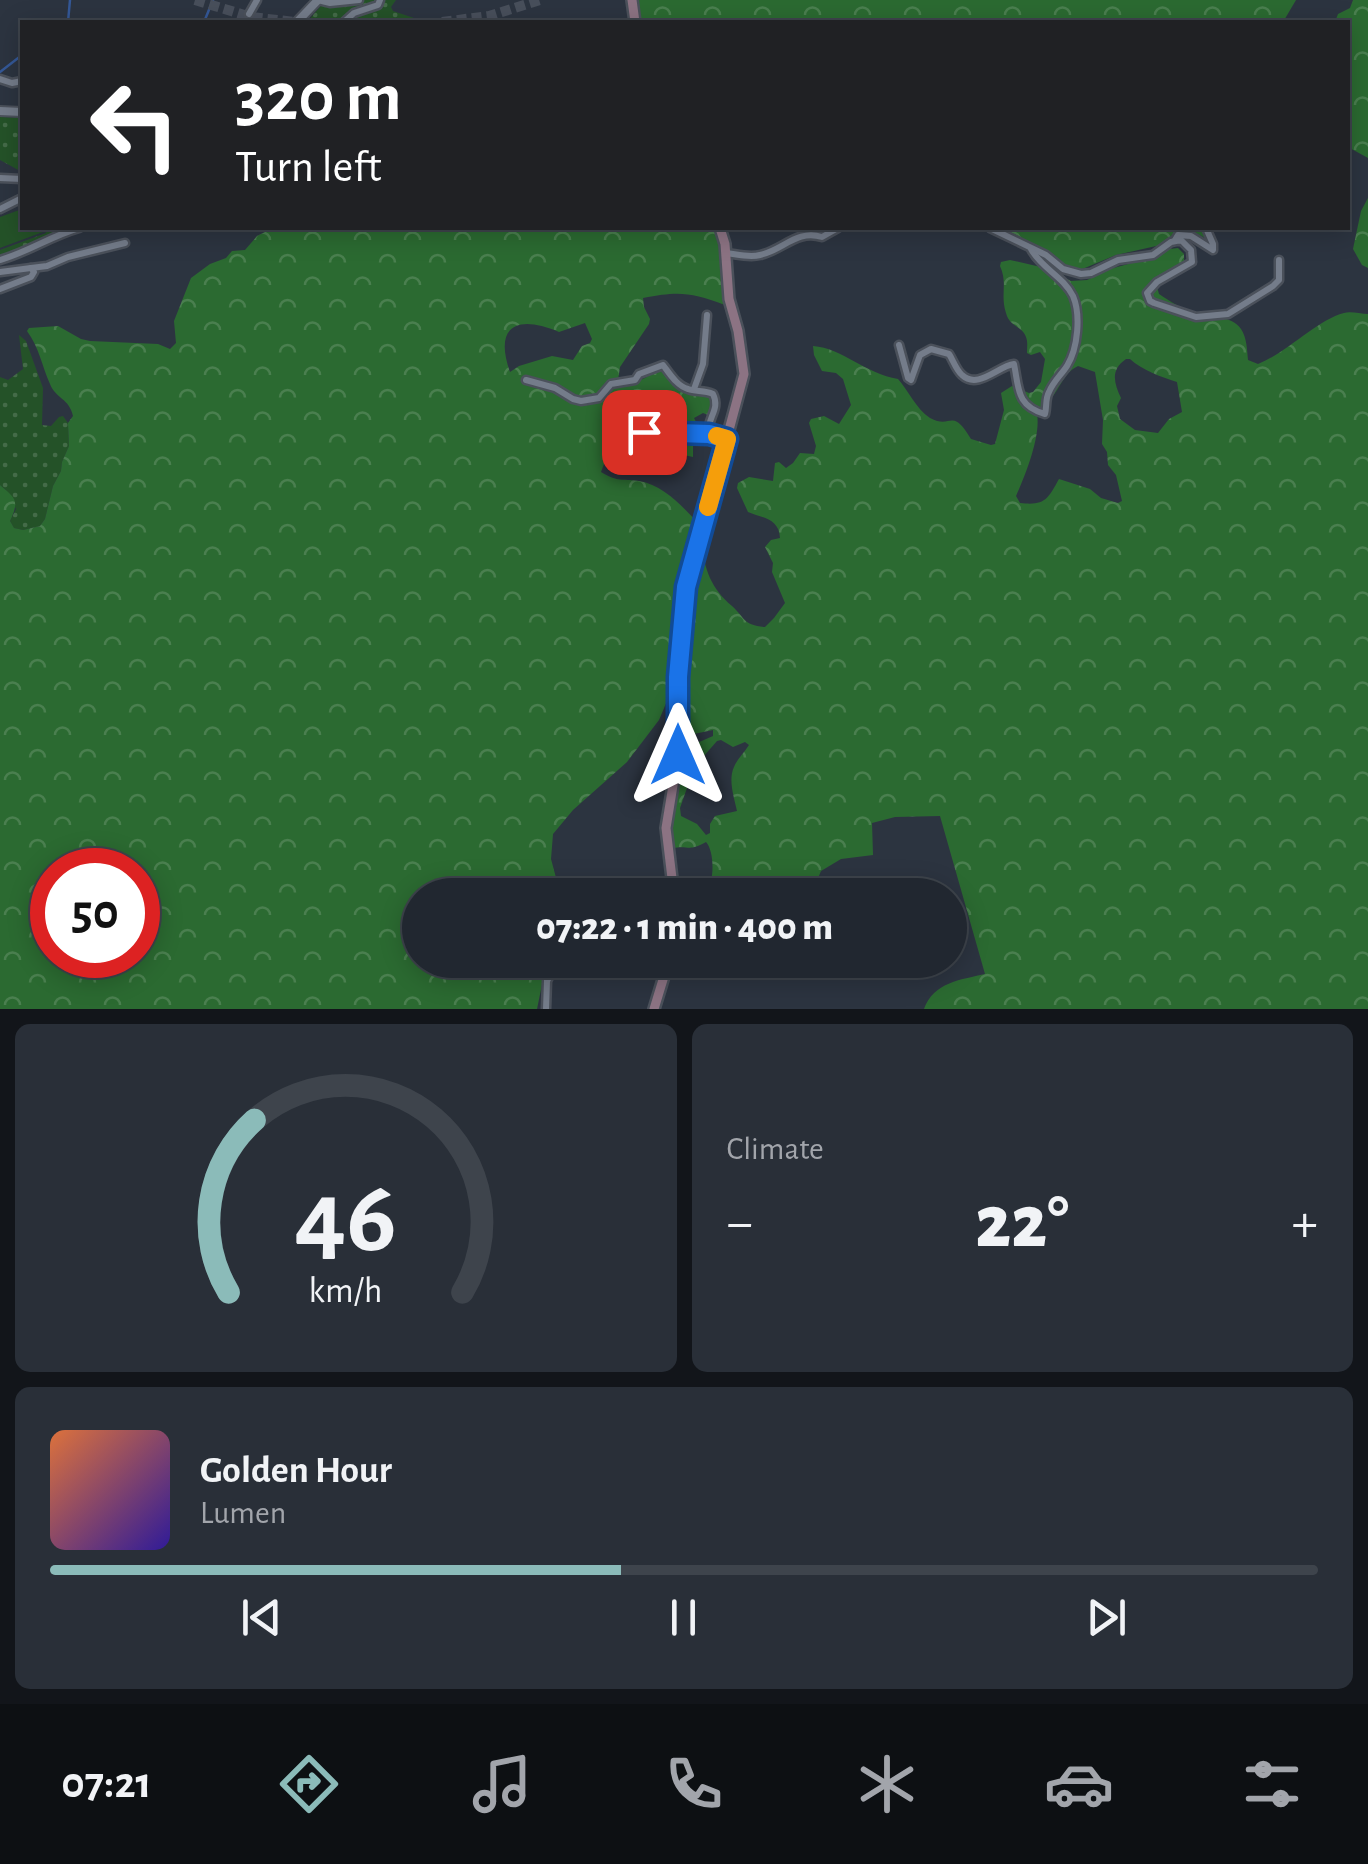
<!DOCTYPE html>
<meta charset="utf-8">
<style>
body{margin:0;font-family:"Alegreya Sans",sans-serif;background:#292f38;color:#f1f3f6;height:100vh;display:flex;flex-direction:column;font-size:38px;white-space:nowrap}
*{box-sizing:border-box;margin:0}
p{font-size:32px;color:#a2a5ab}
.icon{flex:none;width:55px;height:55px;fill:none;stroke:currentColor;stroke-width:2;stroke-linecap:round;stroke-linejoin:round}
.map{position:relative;height:1009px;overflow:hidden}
.sheet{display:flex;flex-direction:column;gap:15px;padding:15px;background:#12151a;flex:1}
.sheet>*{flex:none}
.banner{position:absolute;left:20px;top:20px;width:1330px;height:210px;border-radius:0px;box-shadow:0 5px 25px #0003,0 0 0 2px #3e444c;background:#202124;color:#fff;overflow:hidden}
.speed{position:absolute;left:30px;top:848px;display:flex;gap:20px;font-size:50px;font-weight:700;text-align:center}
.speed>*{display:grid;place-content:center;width:130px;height:130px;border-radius:50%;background:#212730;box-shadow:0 5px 25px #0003,0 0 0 2px #3e444c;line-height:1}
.speed .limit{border:15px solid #d22;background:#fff;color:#111}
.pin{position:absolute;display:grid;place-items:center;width:85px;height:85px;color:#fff;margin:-42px;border-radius:20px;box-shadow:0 5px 15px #0006}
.me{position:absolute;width:110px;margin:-55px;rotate:0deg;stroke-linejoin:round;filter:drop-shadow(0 0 8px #0008)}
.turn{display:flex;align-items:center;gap:35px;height:210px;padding:0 50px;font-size:45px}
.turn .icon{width:130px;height:130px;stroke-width:2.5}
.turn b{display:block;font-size:70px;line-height:85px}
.big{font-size:75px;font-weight:800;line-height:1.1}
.sheet .widget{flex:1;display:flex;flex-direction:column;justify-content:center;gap:15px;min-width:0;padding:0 35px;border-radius:15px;background:#292f38}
.sheet .dial{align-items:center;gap:0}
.dial svg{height:260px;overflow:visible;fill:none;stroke:#3e444c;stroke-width:7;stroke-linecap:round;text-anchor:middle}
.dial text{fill:#f1f3f6;stroke:none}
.song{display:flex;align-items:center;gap:30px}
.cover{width:120px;height:120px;border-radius:15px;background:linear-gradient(135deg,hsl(20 70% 55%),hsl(250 70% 35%))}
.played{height:10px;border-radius:5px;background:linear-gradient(90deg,#8bbbb9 45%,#3e444c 45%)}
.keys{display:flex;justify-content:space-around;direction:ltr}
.heat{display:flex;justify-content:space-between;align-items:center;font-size:55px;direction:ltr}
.sheet .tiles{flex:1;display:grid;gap:15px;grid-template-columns:1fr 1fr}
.widget:last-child{grid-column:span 2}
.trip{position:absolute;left:402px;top:878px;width:565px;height:100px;border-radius:50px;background:#212730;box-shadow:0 5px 25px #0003,0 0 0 2px #3e444c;font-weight:800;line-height:100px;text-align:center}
.menu{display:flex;height:160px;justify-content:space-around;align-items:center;background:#0d1013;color:#a2a5ab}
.menu .icon{width:70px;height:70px}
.menu .current{color:#8bbbb9}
.menu b{font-size:45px;color:#f1f3f6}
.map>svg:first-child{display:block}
</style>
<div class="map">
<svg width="1368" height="1009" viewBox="0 0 1368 1009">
<defs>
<pattern id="grass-dots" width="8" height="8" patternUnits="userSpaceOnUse" patternTransform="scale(2.5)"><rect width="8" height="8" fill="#245228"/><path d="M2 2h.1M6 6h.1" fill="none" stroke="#446b48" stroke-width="1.8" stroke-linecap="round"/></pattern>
<pattern id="forest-crowns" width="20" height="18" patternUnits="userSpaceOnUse" patternTransform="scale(2.5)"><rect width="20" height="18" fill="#2b6a31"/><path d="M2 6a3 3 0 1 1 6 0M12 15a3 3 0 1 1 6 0" fill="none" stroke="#4a7f4f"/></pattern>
</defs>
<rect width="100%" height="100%" fill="#2c3440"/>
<!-- grass -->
<g fill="url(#grass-dots)">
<polygon points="326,0 396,0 391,7 393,11 426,22 307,22"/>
<polygon points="0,117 22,118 22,172 0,160"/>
<polygon points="44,228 65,228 31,246 0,257 0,250 46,233"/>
<polygon points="19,335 26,341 43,388 42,425 51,426 59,417 63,416 68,423 69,446 62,462 61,471 53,486 45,519 40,526 23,530 14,528 10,521 16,509 6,490 0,485 0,377 8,380 23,369"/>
</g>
<!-- forest -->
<g fill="url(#forest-crowns)" fill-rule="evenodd">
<polygon points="637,0 1296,0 1283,22 640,22"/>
<polygon points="1353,0 1368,0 1368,158 1348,147 1348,22 1335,22 1338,14 1350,8"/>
<polygon points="1368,198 1368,268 1362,265 1353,249 1361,211"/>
<path d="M 273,228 L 715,228 L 721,257 L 725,305 C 691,292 678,291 643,298 L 644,307 L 650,319 L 649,324 L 620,367 L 617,387 C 635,385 645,377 661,370 C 678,392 684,392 710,397 L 712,404 L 708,415 L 703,413 L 694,418 L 699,428 L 693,446 L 693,457 L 684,455 L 663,444 L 624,434 L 608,453 L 601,472 C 620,483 620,478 639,481 C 663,485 681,505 697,522 L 678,597 L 667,701 L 659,720 L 627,762 L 573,810 L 553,834 L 551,859 L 559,889 L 558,895 L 420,895 L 420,960 L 547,960 L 537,1009 L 0,1009 L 0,485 C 15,498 20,500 10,521 L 14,528 L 23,530 L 40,526 L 45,519 L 53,486 L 61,471 L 62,462 L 69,446 L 68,423 L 73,416 C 69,398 56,399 50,384 C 42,366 39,347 27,331 L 29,328 L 58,326 L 81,339 L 90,341 L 158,344 L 170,349 L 176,343 L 174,321 L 191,278 L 210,264 L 226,258 L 232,251 L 245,250 L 257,236 ZM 585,323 L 592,339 L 590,343 L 582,346 L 573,360 L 552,356 L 519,366 L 510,372 C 493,324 519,315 559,332 ZM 52,870 L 138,870 L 138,955 L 52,955 Z"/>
<path d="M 1003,228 L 1200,228 L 1205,238 C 1186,228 1180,223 1165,244 L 1116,255 L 1080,270 L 1066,268 L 1049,253 Z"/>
<path d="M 1172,246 L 1170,249 L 1178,248 L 1184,254 L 1184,263 L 1160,275 L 1155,280 L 1159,294 C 1171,302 1182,309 1195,313 C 1209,318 1232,315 1241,329 C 1247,338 1247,350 1248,360 L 1258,364 C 1288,352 1317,320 1344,313 C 1351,311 1360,314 1368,314 L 1368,1009 L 924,1009 C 934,982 960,980 985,974 L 940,816 L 895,817 L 872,823 L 873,855 L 841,859 L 821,871 L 811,895 L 708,895 L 707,892 C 714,881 715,852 706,842 C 689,852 689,845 673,848 L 672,824 L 685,755 L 693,771 L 680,808 L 681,816 L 697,824 L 706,835 L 710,833 L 710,824 L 715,816 L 737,811 C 734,797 728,780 734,767 C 737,759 745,752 749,745 L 745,742 L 733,747 L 721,740 L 717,741 L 703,757 L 699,759 L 694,747 L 697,743 L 713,736 L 713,730 L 684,736 L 682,694 L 693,588 L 701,542 C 705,571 711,588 732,606 C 746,619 743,625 765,627 L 774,618 L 785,603 L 772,572 L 773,563 L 765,547 L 771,540 L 780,538 C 779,518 762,518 748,512 L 737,488 L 738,483 L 749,477 L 773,481 L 775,463 L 779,462 L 786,468 L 793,463 L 800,453 L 814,454 L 816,446 L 809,423 L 811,419 L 824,416 L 839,424 L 851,405 L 843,379 L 836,373 L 822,371 L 814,355 L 813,346 C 842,348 866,374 898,379 C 908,390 916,409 930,418 C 952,430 951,406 971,439 L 991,445 L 995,444 L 1004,410 L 1001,393 L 1012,386 L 1029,393 L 1033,392 L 1041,382 L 1045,359 L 1040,352 L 1031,355 L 1027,353 C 1027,347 1028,342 1026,337 C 1022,325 1010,328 1006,313 C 1000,295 1008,283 1000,266 L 1001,262 L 1010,260 L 1045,268 L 1071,281 L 1087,280 L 1110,269 L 1139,261 ZM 1126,359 L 1130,359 C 1142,370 1161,377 1177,382 L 1182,412 L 1169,419 L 1158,433 L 1135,430 L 1120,419 L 1117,406 L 1121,398 C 1114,383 1110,370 1126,359 ZM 1078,366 L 1095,372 L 1103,420 L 1102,444 L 1107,452 L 1108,465 L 1116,475 L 1122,501 L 1118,503 L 1101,498 L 1090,489 L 1059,479 C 1048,499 1045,506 1020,503 L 1016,496 C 1025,476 1041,436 1037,414 C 1041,409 1045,405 1049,401 C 1061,388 1063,373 1078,366 Z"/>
</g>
<!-- pitch -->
<polygon fill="#245228" points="22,209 22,228 42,228 43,232 0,248 0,217"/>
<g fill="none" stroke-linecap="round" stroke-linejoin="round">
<!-- stream -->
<g stroke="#345897" stroke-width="2.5">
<polyline points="68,22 70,0"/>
<polyline points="204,22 213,0"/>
<polyline points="0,72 22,55"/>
</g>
<!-- trunk-tunnel -->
<g stroke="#484f5b" stroke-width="10" stroke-dasharray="10 5" stroke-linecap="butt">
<polyline points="195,0 251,17 295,22"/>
<polyline points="442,22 489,16 540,0"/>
</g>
<!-- minor casing -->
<g stroke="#4b515b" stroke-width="11">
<g id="minor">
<polyline points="318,0 330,3 359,0"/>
<polyline points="249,14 257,0"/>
<polyline points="344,22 354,13 378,5 380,0"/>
<polyline points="0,79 12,83 22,81"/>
<polyline points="0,178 22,179"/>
<polyline points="0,209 22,198"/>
<polyline points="990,228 1046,255 1063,269 1081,274 1091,273 1118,260 1153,255 1171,242 1181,240 1191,250 1192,262 1157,282 1147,293 1150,301 1154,303 1196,317 1228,314 1273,286 1279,280 1279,260"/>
<polyline points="1175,240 1178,235 1191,236 1213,250 1213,244 1206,228"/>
<path d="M 726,253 C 736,254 749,258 760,255 C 783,250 797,229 822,237 L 838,228"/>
<path d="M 0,260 C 28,252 51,236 79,228"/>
<polyline points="31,268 47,266 68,257 125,243"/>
<polyline points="0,272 31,268 34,272 31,277 0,289"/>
<path d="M 899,345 L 908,378 L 911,380 L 920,355 L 931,349 L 949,354 C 953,360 956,370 962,375 C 978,390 998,366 1014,364 C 1019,388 1016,406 1045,414 C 1047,407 1045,399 1049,392 C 1053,382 1061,375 1067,366 C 1078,348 1081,315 1073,296 C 1063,276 1041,268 1031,249"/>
<path d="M 526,380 L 555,388 L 573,399 L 581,401 L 599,398 L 611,384 L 635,380 L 639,374 L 663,365 C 670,374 677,386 688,389 C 696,392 704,390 713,394 C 721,410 706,418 709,434 L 727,439"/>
<polyline points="694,389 703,364 707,315"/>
<polyline points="625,447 639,433 644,432 709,434"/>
<polyline points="551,890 559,895"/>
<polyline points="546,1009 547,981 558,960"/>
</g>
</g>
<!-- tertiary casing -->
<g stroke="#4b515b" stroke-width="12">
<g id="tertiary">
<polyline points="297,22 318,0"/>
<polyline points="0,111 22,112"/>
</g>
</g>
<!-- secondary casing -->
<g stroke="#4b515b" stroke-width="14">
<g id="secondary">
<polyline points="632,0 635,22"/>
<polyline points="674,895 666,828 678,755 678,677 687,587 744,374 738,331 729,299 725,244 720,228"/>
<polyline points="654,1009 669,960"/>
</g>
</g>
<!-- minor -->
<use href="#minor" stroke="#747c8a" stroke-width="6"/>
<!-- tertiary -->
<use href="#tertiary" stroke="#747c8a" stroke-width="8"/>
<!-- secondary -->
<use href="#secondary" stroke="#8c7383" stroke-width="9"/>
</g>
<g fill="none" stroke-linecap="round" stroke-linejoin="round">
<!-- route casing -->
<g stroke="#114b97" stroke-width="25">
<polyline id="route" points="644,432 709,434 727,439 686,587 678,677 678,755"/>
</g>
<!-- route -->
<use href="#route" stroke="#1a73e8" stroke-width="18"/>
<!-- slow -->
<polyline stroke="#f59e0b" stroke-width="18" points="708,507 727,439 717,436"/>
</g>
</svg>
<div class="speed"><div class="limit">50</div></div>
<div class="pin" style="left:644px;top:432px;background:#d93025"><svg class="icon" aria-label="arrive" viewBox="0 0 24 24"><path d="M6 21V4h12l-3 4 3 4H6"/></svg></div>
<svg class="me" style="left:678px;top:755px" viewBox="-20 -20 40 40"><path d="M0-17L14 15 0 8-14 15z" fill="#1a73e8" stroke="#fff" stroke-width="4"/></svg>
<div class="trip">07:22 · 1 min · 400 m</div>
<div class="banner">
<div class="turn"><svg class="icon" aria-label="left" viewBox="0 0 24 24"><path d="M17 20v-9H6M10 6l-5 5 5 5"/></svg><div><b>320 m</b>Turn left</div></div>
</div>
</div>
<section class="sheet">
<div class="tiles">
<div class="widget dial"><svg viewBox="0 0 100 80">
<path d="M14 69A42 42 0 1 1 86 69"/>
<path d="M14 69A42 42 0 0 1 22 16" stroke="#8bbbb9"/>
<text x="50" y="56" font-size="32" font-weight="700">46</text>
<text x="50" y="72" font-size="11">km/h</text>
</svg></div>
<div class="widget"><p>Climate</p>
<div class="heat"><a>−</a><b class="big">22°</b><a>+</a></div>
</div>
<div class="widget">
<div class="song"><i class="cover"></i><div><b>Golden Hour</b><p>Lumen</p></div></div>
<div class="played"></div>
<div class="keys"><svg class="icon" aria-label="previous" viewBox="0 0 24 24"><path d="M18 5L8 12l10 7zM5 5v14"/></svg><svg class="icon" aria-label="pause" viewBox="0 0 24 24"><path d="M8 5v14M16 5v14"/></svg><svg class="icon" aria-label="next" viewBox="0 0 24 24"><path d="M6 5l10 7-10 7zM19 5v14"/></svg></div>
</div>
</div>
</section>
<nav class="menu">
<b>07:21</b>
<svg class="icon current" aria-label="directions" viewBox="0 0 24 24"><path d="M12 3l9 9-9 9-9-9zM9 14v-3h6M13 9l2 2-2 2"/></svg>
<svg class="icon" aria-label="music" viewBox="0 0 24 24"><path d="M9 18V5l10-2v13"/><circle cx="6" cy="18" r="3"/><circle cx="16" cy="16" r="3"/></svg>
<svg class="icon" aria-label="phone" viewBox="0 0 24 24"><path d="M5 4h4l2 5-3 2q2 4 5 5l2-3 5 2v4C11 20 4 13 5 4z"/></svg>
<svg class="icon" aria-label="climate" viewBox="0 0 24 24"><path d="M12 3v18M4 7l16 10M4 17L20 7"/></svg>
<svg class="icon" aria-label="car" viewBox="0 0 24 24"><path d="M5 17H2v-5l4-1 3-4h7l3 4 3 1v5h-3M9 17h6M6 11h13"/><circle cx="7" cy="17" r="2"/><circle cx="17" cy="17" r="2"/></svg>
<svg class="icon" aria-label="filters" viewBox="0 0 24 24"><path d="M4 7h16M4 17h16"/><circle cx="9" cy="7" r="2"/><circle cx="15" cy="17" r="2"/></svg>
</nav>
